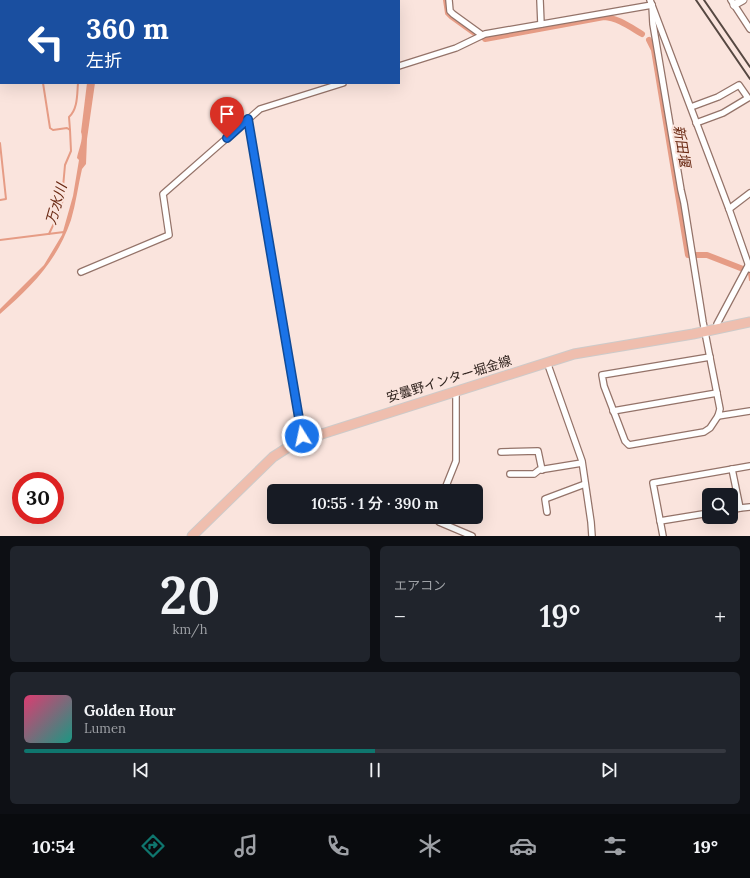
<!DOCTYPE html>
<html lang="ja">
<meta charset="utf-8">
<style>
body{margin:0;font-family:Lora,"Noto Sans JP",serif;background:#20242c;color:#f1f3f6;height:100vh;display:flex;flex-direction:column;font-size:15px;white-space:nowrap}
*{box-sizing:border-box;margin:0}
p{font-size:13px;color:#9ea1a6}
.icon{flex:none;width:22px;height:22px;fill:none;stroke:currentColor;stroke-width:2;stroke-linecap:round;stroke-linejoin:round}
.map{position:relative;height:536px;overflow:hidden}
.details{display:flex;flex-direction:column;gap:10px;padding:10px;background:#0d0f14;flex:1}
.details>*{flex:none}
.banner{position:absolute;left:0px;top:0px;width:400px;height:84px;box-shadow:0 4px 16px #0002;background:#1a4fa0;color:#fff;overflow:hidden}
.buttons{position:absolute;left:702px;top:488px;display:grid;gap:8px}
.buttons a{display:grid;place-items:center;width:36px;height:36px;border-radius:6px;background:#171b24;box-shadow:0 4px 16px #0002;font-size:20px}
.speed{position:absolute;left:12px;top:472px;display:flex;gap:8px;font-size:20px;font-weight:700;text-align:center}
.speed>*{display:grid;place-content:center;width:52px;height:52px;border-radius:50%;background:#171b24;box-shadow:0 4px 16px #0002;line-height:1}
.speed .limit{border:6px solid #d22;background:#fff;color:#111}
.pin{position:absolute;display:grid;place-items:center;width:34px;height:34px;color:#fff;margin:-41px -17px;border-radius:50% 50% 50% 0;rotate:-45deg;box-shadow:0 0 4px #0007}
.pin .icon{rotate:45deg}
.me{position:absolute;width:44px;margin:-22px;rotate:350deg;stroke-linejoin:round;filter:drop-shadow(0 0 3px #0008)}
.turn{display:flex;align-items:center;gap:14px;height:84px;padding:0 20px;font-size:18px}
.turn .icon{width:52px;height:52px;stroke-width:2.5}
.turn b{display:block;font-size:28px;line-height:34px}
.big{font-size:30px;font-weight:600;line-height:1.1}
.details .tile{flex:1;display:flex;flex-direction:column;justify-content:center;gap:6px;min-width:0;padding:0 14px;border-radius:6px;background:#20242c}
.details .dial{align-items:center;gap:0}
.dial b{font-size:52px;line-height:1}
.song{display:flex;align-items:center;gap:12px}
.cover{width:48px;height:48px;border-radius:6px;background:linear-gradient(135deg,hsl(340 70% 55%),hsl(170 70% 35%))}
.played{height:4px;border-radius:2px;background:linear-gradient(90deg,#0f766e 50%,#363941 50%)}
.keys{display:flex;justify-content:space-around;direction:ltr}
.heat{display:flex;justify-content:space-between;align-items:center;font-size:22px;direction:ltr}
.details .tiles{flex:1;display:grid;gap:10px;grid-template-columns:1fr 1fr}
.tile:last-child{grid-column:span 2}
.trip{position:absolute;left:267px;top:484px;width:216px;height:40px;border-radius:6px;background:#171b24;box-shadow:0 4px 16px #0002;font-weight:600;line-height:40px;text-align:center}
.tab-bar{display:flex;height:64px;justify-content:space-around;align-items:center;background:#090b0e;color:#9ea1a6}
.tab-bar .icon{width:28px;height:28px}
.tab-bar .on{color:#0f766e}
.tab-bar b{font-size:18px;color:#f1f3f6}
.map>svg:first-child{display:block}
</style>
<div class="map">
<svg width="750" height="536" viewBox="0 0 750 536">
<rect width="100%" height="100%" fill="#fae4dd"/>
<!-- water -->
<path fill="#e69c85" d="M 87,83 L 95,83 L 87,139 L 86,164 L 82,169 C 78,186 76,203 71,220 C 57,261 32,286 0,314 L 0,309 L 44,265 L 62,235 L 73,196 L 79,160 L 77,158 C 78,151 84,138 81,132 Z"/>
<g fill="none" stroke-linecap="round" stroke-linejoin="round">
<!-- stream -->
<g stroke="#e69c85" stroke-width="2">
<polyline points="35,0 35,1"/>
<path d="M 43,83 L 50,128 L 53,130 L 67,128 L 70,130 L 71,151 L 65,165 L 63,187 C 67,199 54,223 49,234"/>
<path d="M 70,130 L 69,117 C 78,109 77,94 78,83"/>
<polyline points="0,143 6,199 0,200"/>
<polyline points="0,240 64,232"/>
<polyline points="749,273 750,280"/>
</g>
<!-- canal -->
<g stroke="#e69c85" stroke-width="6">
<polyline points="446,0 448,13 451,16 476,34"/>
<path d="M 485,39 L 604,17 C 618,18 630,27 642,34"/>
<polyline points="649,40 654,50 688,255 691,255"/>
<polyline points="695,255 707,255 743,269"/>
</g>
<!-- minor casing -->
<g stroke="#947369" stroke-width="8">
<g id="minor">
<polyline points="133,0 133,1"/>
<polyline points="212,0 212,1"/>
<polyline points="359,0 361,1"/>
<polyline points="449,0 450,11 453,14 482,35"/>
<polyline points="540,0 541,24"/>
<polyline points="650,0 729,209 750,269"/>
<polyline points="731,0 750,29"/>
<polyline points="395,1 395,0"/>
<polyline points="652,5 653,24 681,190 684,203 703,322 720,409 718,416 750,411"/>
<polyline points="399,66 456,48 485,34 652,5"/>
<polyline points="691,107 718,97 739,85 748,98 723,113 696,123"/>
<polyline points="248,119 303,440"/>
<polyline points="729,209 750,193"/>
<polyline points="81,272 169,235 163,194 260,109 343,83"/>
<polyline points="717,329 717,324 749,264"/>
<polyline points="710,357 602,375 604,386 625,441 629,445 704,432 710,428 718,416"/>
<polyline points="547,362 582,461 591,522 592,536"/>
<polyline points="613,411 717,393"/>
<polyline points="501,452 538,451 542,470"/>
<polyline points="732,469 740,508 750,507"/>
<polyline points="510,474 534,474 539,470 582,463"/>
<polyline points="444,491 456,461 456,391"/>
<polyline points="731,510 740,508"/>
<polyline points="547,512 545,499 585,484"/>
<polyline points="438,517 439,522 472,536"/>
<polyline points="660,521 709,513"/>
<polyline points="663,536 653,483 750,466"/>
</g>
</g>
<!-- tertiary casing -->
<g stroke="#947369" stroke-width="9">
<polyline id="tertiary" points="734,5 743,0"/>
</g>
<!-- secondary casing -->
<g stroke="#947369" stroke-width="10">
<g id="secondary">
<polyline points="79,1 82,0"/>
<polyline points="0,32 1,32"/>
</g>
</g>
<!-- primary casing -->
<g stroke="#cdcac9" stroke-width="11">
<polyline id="primary" points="192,536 273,457 287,448 303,440 574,354 693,334 750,322"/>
</g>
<!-- minor -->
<use href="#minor" stroke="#fff" stroke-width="5.5"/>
<!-- tertiary -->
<use href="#tertiary" stroke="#fff" stroke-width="7"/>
<!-- secondary -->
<use href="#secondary" stroke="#fff" stroke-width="8"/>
<!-- primary -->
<use href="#primary" stroke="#efbeae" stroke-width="9"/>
<!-- rail -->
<g stroke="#564842" stroke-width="2">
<polyline points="696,0 750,79"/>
<polyline points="704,0 750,67"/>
</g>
</g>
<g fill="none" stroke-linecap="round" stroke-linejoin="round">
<!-- route casing -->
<g stroke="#114b97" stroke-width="10">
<polyline id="route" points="227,138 248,119 302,436"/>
</g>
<!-- route -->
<use href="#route" stroke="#1a73e8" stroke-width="7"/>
</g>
<g text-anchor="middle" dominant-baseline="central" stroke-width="4" stroke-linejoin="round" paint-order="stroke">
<!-- street labels -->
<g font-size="13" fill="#2f221d" stroke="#fae4dd">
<text transform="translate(449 379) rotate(-17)">安曇野インター堀金線</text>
</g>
<!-- water labels -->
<g font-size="14" font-style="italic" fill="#692812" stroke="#fae4dd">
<text transform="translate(682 146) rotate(81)">新田堰</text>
<text transform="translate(56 204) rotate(-74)">万水川</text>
</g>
</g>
</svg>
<div class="buttons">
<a><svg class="icon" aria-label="search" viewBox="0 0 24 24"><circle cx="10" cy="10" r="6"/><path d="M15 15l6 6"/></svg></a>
</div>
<div class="speed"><div class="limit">30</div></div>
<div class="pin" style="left:227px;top:138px;background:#d93025"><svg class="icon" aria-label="arrive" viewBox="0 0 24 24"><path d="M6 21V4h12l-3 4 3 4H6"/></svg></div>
<svg class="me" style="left:302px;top:436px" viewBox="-20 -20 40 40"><circle r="17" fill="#1a73e8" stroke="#fff" stroke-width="3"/><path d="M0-11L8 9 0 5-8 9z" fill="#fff"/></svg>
<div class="trip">10:55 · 1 分 · 390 m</div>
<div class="banner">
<div class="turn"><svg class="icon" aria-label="left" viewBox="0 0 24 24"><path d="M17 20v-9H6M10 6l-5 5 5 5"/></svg><div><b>360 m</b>左折</div></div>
</div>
</div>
<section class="details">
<div class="tiles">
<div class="tile dial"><b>20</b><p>km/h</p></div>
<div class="tile"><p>エアコン</p>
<div class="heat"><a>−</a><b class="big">19°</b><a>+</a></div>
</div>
<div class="tile">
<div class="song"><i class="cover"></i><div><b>Golden Hour</b><p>Lumen</p></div></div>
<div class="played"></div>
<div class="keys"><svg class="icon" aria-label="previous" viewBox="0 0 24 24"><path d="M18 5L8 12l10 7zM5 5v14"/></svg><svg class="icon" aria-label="pause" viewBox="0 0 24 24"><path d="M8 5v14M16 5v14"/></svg><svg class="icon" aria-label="next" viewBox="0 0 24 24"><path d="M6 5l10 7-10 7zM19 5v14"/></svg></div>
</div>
</div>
</section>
<nav class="tab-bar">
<b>10:54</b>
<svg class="icon on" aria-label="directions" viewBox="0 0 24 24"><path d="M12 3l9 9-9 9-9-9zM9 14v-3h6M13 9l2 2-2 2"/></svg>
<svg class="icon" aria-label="music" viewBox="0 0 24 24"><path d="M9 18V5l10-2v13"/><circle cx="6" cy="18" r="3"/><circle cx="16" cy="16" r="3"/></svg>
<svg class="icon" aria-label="phone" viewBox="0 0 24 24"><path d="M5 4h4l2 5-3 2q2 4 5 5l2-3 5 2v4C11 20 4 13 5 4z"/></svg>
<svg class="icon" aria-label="climate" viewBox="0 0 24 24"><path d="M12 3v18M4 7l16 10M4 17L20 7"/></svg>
<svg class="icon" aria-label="car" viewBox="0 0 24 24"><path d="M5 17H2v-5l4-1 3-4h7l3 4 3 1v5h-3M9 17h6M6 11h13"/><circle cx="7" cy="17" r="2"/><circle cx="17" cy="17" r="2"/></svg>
<svg class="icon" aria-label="filters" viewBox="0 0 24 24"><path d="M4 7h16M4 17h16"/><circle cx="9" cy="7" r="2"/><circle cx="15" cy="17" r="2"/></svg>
<b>19°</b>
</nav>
